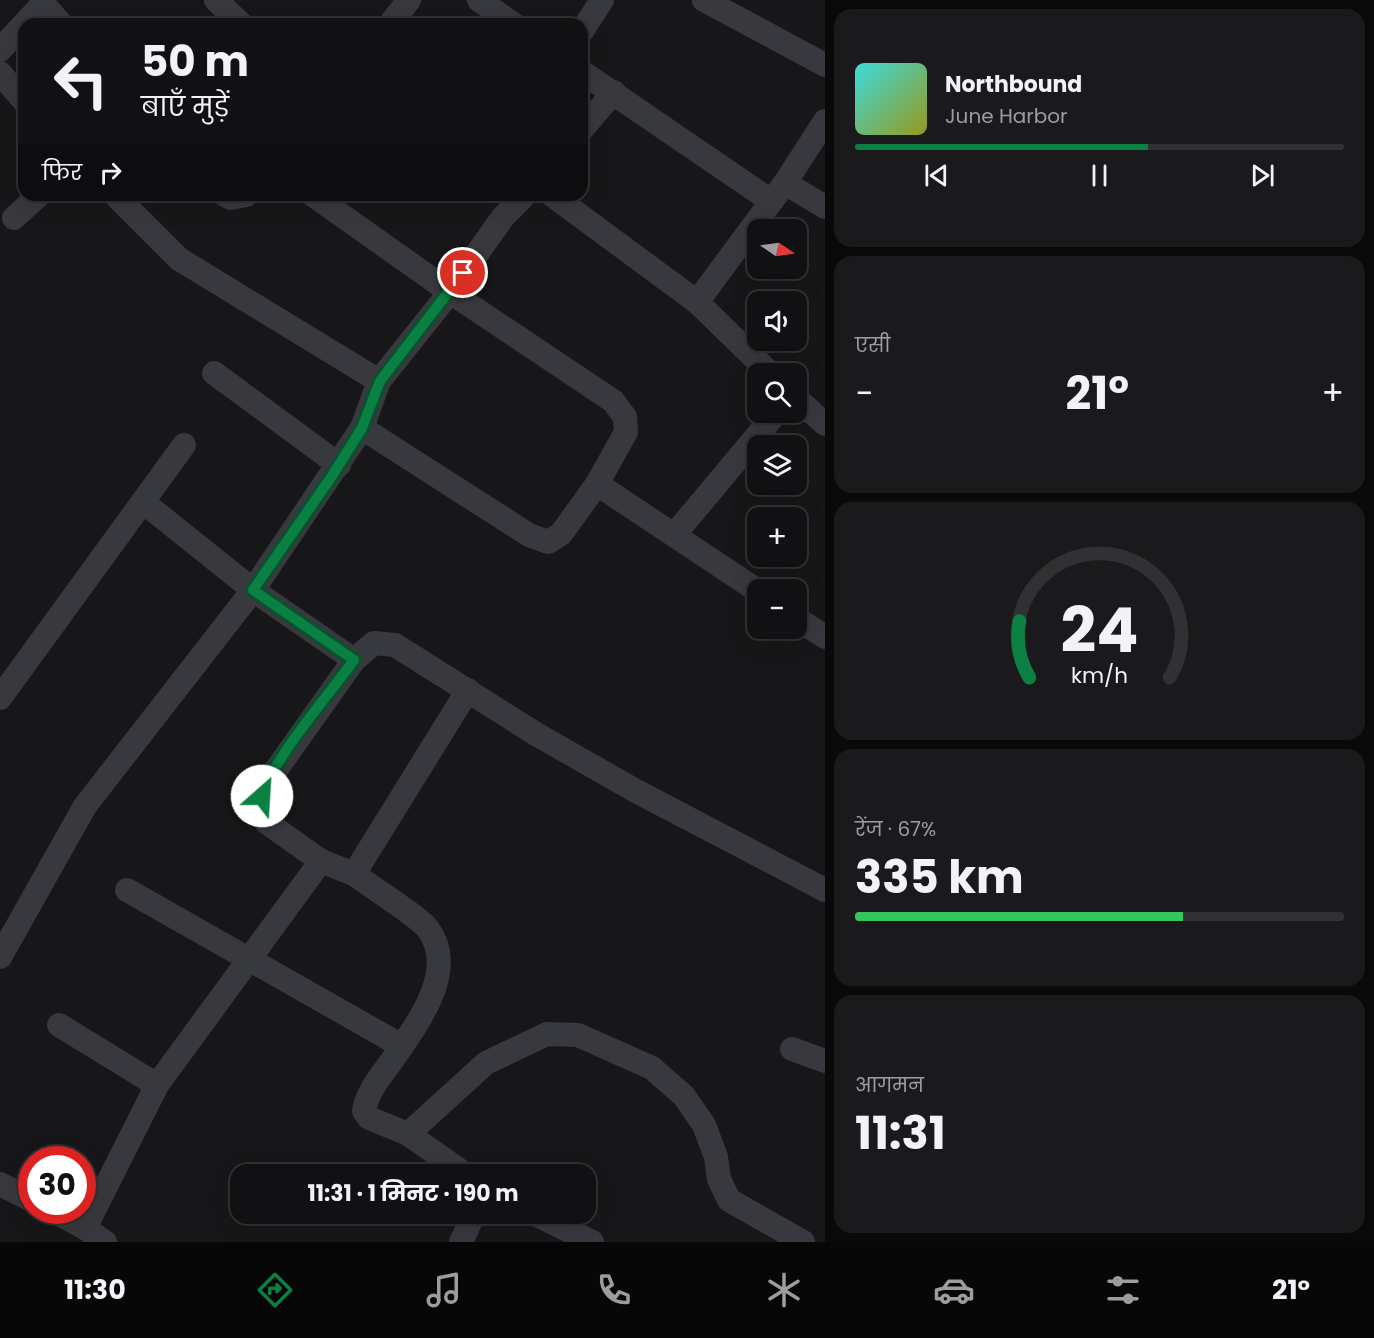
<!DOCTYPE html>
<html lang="hi">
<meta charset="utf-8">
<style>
body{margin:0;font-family:Poppins,"Noto Sans Devanagari",sans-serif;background:#1a1a1c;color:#f1f3f6;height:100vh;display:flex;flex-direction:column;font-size:22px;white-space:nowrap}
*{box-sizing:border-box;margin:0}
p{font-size:20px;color:#9c9da0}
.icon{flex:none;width:33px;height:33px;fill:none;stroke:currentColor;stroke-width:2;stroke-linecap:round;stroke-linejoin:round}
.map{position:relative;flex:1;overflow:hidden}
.panel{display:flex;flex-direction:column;gap:9px;padding:9px;background:#09090a;width:549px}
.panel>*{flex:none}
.top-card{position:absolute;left:18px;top:18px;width:570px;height:183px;border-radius:18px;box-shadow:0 6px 24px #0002,0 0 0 2px #303133;background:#111113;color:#f1f3f6;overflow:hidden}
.needle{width:39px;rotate:103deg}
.tools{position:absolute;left:747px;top:219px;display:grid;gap:12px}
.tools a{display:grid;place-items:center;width:60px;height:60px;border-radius:12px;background:#111113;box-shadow:0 6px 24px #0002,0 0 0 2px #303133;font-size:30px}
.speed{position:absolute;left:18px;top:1146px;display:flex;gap:12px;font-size:30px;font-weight:700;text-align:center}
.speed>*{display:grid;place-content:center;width:78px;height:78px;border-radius:50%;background:#111113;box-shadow:0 6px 24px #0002,0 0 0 2px #303133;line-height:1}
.speed .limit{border:9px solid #d22;background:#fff;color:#111}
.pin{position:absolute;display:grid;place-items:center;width:51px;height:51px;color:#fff;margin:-26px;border:3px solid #fff;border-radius:50%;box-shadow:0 2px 6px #0007}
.me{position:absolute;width:66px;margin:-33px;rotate:26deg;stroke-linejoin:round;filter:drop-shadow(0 0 4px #0008)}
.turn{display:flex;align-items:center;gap:21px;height:126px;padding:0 24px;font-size:27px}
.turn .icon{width:78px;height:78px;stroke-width:2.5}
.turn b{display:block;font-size:42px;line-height:51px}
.then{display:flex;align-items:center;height:57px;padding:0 24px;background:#0003;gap:12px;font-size:22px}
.big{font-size:45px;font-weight:700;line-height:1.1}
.panel .tile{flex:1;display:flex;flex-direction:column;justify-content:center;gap:9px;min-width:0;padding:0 21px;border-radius:18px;background:#1a1a1c}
.panel .dial{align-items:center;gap:0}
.dial svg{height:156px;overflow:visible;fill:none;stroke:#303133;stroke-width:7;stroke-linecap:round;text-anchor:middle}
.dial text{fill:#f1f3f6;stroke:none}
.song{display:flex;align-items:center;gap:18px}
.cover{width:72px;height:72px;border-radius:9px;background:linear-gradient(135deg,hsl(180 70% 55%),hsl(60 70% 35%))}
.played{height:6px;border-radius:3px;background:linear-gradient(90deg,#0b8043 60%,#303133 60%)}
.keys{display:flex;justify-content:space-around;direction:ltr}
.heat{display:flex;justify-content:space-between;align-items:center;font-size:33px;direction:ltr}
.charge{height:9px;border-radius:4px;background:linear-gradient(90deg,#34c759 67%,#303133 0)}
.trip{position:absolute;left:230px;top:1164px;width:366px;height:60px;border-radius:18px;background:#111113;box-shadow:0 6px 24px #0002,0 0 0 2px #303133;font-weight:700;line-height:60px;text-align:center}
.tab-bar{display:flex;height:96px;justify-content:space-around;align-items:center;background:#070708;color:#9c9da0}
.tab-bar .icon{width:42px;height:42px}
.tab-bar .on{color:#0b8043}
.tab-bar b{font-size:27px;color:#f1f3f6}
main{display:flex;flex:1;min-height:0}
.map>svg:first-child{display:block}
</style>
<main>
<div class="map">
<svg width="825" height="1242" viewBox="0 0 825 1242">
<rect width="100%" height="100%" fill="#171719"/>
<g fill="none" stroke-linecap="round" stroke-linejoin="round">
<!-- street -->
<g stroke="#38393e" stroke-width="24">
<polyline points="216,0 241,24"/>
<polyline points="479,0 513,24"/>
<polyline points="704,0 825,65"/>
<polyline points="390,24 409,0"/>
<polyline points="582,31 602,0"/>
<polyline points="0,50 39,8 47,8 61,24"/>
<polyline points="582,72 771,201"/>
<polyline points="0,73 24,101"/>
<polyline points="582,129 614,92"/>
<polyline points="785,183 825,207"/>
<polyline points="115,195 179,259 379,381"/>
<polyline points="225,195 231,198 246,195"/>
<polyline points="313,195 450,292 613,401 625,417 626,432 597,484 561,534 548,542 529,535 362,428"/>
<polyline points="552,195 697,302"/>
<polyline points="14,218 39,195"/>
<polyline points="214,373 339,465"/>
<polyline points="771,374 697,302 785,183 825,121"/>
<polyline points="796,398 825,424"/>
<polyline points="597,484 758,591"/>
<polyline points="143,502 253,590 354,660 374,643 395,645 536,734 636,791 825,890"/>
<polyline points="674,535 777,412"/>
<polyline points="796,618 825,637"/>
<polyline points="0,698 184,445"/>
<polyline points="321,861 266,822 259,808 266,784 354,660"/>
<path d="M 354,874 C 370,886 419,917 428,929 C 459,971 416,1025 393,1059 C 382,1075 367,1091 364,1111 L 369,1118 L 408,1134 L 465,1174"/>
<polyline points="127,890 402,1046"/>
<polyline points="0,957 85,806 253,590 362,428 379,381 450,292 503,217 525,195"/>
<polyline points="59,1025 157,1085"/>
<polyline points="792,1049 825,1061"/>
<polyline points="408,1134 486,1063 547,1034 578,1035 652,1068 684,1096 704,1125 716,1157 719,1179 729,1200 803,1242"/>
<polyline points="0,1184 32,1200"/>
<polyline points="51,1210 85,1228 105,1242"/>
<polyline points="535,1214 592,1242"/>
<polyline points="85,1228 157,1085 321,861 354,874 468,690"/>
<polyline points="461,1242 474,1214"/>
</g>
</g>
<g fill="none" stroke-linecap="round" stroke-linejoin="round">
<!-- route casing -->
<g stroke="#07532c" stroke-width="15">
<path id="route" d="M 262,796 C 274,757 329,695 354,660 L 253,590 L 332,476 L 362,428 L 380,381 L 463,273"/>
</g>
<!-- route -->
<use href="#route" stroke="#0b8043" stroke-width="10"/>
</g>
</svg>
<div class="tools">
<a><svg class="needle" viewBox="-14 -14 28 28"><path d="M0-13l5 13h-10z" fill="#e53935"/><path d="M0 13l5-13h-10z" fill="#9c9da0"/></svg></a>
<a><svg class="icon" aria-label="sound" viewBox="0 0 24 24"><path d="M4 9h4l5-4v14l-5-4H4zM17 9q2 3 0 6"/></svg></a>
<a><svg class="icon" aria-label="search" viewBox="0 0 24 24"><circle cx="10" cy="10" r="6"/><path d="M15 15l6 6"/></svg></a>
<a><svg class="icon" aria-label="layers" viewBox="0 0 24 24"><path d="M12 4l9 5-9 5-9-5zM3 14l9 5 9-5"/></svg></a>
<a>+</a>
<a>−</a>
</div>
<div class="speed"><div class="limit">30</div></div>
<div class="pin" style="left:463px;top:273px;background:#d93025"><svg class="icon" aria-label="arrive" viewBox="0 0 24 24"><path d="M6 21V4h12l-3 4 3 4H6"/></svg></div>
<svg class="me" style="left:262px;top:796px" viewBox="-20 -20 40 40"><circle r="19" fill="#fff"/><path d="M0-13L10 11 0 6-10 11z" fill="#0b8043"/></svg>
<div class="trip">11:31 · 1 मिनट · 190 m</div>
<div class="top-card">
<div class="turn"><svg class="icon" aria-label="left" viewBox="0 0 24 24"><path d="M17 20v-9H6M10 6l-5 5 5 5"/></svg><div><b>50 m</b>बाएँ मुड़ें</div></div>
<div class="then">फिर<svg class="icon" aria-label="right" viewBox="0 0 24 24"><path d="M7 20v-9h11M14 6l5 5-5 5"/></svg></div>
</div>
</div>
<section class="panel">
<div class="tile">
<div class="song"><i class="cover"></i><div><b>Northbound</b><p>June Harbor</p></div></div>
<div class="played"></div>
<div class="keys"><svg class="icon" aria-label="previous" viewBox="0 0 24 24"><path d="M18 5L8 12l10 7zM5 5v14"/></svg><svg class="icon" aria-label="pause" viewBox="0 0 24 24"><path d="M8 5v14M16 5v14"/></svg><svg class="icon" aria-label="next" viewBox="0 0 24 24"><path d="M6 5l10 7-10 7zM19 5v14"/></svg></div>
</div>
<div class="tile"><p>एसी</p>
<div class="heat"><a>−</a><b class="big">21°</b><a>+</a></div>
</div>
<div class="tile dial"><svg viewBox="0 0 100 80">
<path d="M14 69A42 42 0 1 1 86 69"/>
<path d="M14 69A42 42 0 0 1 9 40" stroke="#0b8043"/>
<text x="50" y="56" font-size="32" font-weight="700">24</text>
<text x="50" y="72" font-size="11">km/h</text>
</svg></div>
<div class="tile"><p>रेंज · 67%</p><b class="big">335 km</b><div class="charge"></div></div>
<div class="tile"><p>आगमन</p><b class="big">11:31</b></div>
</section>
</main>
<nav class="tab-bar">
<b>11:30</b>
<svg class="icon on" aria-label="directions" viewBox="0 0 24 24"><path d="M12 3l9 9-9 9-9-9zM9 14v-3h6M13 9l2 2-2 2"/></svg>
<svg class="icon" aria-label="music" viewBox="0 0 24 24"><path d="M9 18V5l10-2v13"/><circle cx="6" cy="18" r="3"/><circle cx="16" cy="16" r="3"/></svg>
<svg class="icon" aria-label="phone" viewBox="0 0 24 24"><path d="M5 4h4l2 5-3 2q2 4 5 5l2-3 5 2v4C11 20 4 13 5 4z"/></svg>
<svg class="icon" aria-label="climate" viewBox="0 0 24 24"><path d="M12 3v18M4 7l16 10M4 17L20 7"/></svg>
<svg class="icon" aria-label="car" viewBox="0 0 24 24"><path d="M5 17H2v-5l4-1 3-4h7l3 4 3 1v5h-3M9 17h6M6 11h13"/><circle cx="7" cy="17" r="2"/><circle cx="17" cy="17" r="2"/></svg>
<svg class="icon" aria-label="filters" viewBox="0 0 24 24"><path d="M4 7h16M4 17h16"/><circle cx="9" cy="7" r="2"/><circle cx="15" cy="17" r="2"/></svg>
<b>21°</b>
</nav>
